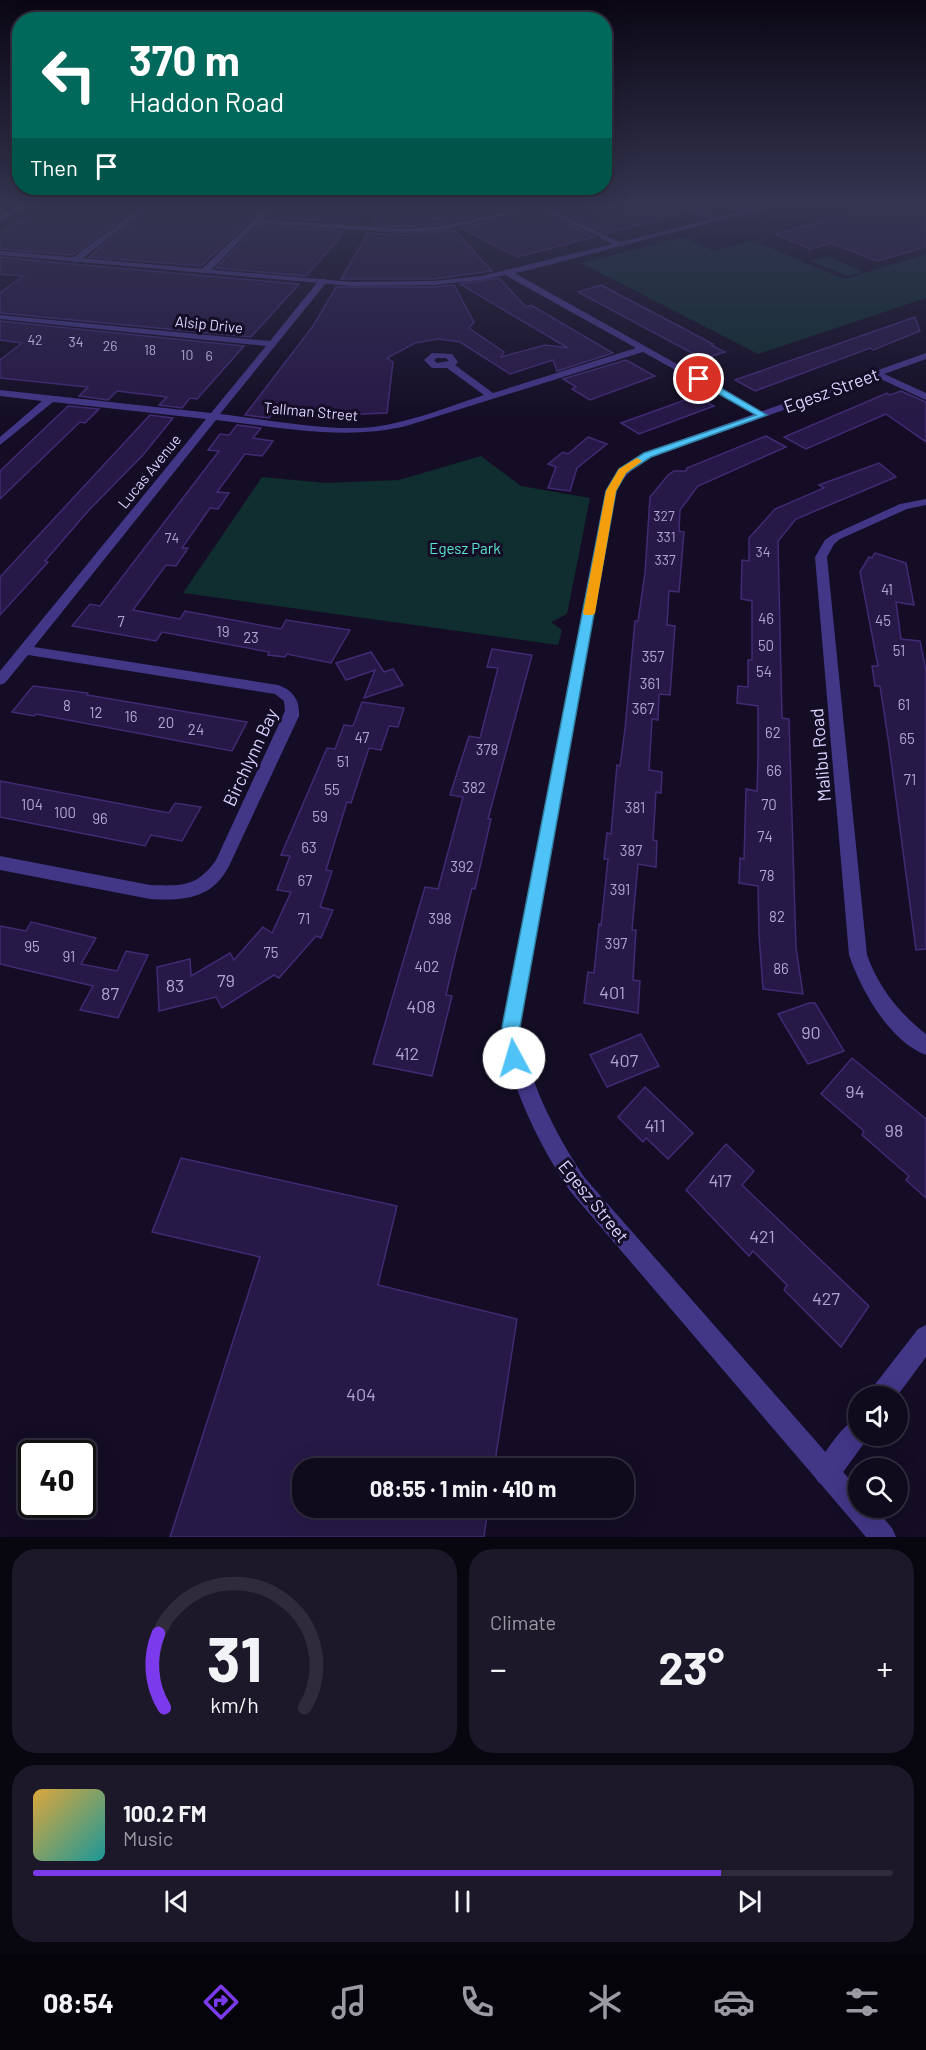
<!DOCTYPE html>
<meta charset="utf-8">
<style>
body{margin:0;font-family:Barlow,sans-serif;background:#1d1829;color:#f1f3f6;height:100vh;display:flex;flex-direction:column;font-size:22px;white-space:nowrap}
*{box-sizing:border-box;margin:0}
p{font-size:20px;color:#9b9aa3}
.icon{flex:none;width:33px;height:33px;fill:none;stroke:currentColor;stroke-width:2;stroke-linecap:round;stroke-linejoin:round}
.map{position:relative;height:1537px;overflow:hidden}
.details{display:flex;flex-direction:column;gap:12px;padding:12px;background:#08060f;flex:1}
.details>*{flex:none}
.hud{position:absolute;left:12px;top:12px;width:600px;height:183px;border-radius:24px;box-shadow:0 6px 24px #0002,0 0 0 2px #2f2b3b;background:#00695c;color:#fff;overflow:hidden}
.fabs{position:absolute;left:848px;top:1386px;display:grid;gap:12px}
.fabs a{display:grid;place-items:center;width:60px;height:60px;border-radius:50%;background:#0f0a1c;box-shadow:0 6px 24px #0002,0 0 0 2px #2f2b3b;font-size:30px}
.speed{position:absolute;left:18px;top:1440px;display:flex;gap:12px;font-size:30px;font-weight:700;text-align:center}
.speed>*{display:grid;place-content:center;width:78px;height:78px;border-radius:50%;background:#0f0a1c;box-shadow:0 6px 24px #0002,0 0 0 2px #2f2b3b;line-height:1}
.speed .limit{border:3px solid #111;border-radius:9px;background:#fff;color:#111}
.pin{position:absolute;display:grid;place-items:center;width:51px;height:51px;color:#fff;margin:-26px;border:3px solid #fff;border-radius:50%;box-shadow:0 2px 6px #0007}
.me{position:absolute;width:66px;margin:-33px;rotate:354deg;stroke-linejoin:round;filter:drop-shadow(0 0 4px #0008)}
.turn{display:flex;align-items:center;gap:21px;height:126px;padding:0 18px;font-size:27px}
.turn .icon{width:78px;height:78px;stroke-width:2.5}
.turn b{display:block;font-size:42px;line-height:51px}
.then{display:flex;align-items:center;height:57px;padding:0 18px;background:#0003;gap:12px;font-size:22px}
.big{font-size:45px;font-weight:700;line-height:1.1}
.details .card{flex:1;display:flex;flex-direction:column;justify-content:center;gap:9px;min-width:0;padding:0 21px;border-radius:24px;background:#1d1829}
.details .dial{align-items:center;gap:0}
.dial svg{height:156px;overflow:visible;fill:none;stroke:#2f2b3b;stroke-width:7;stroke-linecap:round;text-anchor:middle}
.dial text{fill:#f1f3f6;stroke:none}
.song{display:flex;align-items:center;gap:18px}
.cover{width:72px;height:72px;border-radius:9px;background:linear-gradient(135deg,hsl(40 70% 55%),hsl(180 70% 35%))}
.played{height:6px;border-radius:3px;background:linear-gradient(90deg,#7c3aed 80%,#2f2b3b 80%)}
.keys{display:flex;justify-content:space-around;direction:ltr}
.heat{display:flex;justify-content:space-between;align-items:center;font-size:33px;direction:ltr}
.details .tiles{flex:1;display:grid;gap:12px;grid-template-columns:1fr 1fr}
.card:last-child{grid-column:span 2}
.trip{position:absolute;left:292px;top:1458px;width:342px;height:60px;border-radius:24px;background:#0f0a1c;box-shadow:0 6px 24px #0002,0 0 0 2px #2f2b3b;font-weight:700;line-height:60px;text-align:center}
.menu{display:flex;height:96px;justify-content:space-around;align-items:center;background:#06040b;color:#9b9aa3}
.menu .icon{width:42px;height:42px}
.menu .selected{color:#7c3aed}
.menu b{font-size:27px;color:#f1f3f6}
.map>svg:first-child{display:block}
</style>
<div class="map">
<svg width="926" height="1537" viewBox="0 0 926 1537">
<rect width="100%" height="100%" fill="#140d25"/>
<!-- green -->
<g fill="#102d30">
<polygon points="683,237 714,251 752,240 844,279 926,254 926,298 758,354 581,263"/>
<polygon points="828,256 863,272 847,276 810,261"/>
<polygon points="481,456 521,486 590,498 567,614 551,622 562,630 558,645 183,593 262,477 326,483 399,480"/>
</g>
<!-- building -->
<g fill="#271947" stroke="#412a74" stroke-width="1.5">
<polygon points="48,203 101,206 111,203 143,203 72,255 0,249 0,233"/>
<polygon points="156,203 268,203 201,266 89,257"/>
<polygon points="280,203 315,203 309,209 362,213 353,223 267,217"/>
<polygon points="412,203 528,203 528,204 449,222"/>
<polygon points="543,203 646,203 676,215 607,233"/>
<polygon points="893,203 926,214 926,247 877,261 831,243 810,249 775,234"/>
<polygon points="538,209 594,237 517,257 461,228"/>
<polygon points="379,214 444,219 447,223 403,227 373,225"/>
<polygon points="259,225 346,231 306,276 216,268"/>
<polygon points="454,230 492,271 434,279 341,279 368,233 403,235"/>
<polygon points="0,257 72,264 299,284 251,337 0,313 0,293 23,276 0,274"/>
<polygon points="499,278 526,307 531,305 613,353 557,371 553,360 510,374 460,342 438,339 415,343 387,358 393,362 387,413 338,415 276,409 269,418 245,415 313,326 336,287 434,287 454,285 474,322 469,328 504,352 501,357 545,345 568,348 460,284"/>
<polygon points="601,285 713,344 711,345 725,352 703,359 578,292"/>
<polygon points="915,317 920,331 873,350 870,348 755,391 735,380"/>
<polygon points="0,321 244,346 197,399 190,398 182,408 159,405 167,397 117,391 108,400 79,396 88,387 0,378 0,360 22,343 0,340"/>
<polygon points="626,360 655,376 590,400 572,389 576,387 563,379"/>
<polygon points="901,391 926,402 926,442 886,414 806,449 784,437 887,393 890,395"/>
<polygon points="696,396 714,406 639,434 621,423"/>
<polygon points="68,406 99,409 85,423 80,422 0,499 0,471"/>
<polygon points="150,415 173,418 143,455 88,511 45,561 48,562 0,615 0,577"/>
<polygon points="237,425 261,428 253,438 273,441 262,456 245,454 217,492 229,493 218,509 210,508 182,548 188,548 176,566 166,565 133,610 180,619 185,611 281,629 286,620 350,630 331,663 287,654 285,657 268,655 269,652 162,632 156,641 72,626 90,604 100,606 219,451 208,450 220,434 229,435"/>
<polygon points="766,436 786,447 698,486 680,510 679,531 684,532 679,592 669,591 667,625 675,626 670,695 659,694 658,720 652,719 649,770 662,772 661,793 656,792 653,840 657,841 656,867 638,864 632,930 636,930 633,980 640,981 638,1013 584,1003 588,972 594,973 599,924 601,925 608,859 604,859 607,833 611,834 617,765 620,766 625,729 635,621 638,621 645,573 650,497 668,475 674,471 686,471 687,468"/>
<polygon points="588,437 607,444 577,468 570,491 548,488 556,467 548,464 563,452 568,454"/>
<polygon points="879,463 896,477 796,519 778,541 782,718 789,719 796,948 803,994 763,989 759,935 758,886 739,883 740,858 744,859 746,789 757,791 758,756 758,706 737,703 738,686 748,687 748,660 752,660 752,601 741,599 742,560 749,561 749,538 775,509 824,488 819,485"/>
<polygon points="875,553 906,563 914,605 896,602 901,639 920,641 926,671 926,949 916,950 889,745 880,686 875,686 872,666 878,666 860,572 869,557 872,558"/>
<polygon points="492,649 532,655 488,819 491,819 475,889 472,888 455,956 446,995 452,996 432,1076 373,1064 425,887 438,889 463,797 450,795 469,736 480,738 498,668 487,667"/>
<polygon points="371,652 384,672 393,669 403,685 364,698 375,670 346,680 336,663"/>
<polygon points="33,686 88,693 87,695 247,722 232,751 36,714 34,716 12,712"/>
<polygon points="362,702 404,708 398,727 389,726 381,750 369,748 351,803 347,802 326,870 332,871 320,907 333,910 321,938 316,936 279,978 274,975 222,1008 216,997 159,1011 157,967 190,959 191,976 230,953 234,960 263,927 272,933 291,892 277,890 290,856 281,855 327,748 335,749 344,725 353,726"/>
<polygon points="0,781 169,813 175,803 201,807 182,841 151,835 145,846 0,817"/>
<polygon points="31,922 96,938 81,964 117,971 126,951 148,955 118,1018 80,1010 93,986 0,964 0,926 26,931"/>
<polygon points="809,1003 815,1003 844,1051 808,1064 778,1014"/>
<polygon points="641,1034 659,1066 607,1087 590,1055"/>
<polygon points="852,1058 926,1119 926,1198 906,1180 909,1176 862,1135 864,1131 821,1094"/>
<polygon points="645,1087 693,1133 668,1159 646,1138 643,1142 618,1117"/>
<polygon points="726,1144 754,1171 742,1185 869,1306 841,1347 784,1290 787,1285 753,1251 749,1256 686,1190"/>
<polygon points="181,1158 397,1206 378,1285 517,1319 494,1468 303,1468 303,1508 488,1508 484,1537 170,1537 260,1257 152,1232"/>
</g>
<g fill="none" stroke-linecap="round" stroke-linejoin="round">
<!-- minor -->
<g fill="#423687" fill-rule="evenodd">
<polygon points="22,203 29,203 0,221 0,216"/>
<polygon points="147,203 154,203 78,262 72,262 72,258"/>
<polygon points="271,203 278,203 262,219 403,229 443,226 540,204 543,206 443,230 403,233 258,223 208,273 202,273 202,269"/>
<polygon points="672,203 680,203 719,220 714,221"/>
<polygon points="919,203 926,203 926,206 920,204"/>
<path d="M 505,271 L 511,271 L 768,415 L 760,417 L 643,352 L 406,426 C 344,441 279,427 216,420 L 34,647 L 278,685 C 293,690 300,700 299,716 L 230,864 C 213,899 185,901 150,899 L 0,870 L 0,856 L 150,885 C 182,886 197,887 216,860 L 285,711 L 284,701 L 275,694 L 28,655 L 5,683 L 0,685 L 0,671 L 206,419 L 53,402 L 0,445 L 0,437 L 42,401 L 0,396 L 0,390 L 211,413 L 266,346 L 0,319 L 0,315 L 270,341 L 320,279 L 326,279 L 326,283 L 220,414 C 265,419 330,432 373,427 C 411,422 448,407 484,395 L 447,368 L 432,368 L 424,360 L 432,353 L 452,354 L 458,362 L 455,365 L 493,393 L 636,348 L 505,275 ZM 437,358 L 446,358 L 449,361 L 437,363 L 434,360 Z"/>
<polygon points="874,372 880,372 926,393 926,400 874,376"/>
<path d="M 926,499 L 926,505 L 907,509 L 840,539 L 834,544 L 827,557 L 867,955 C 879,988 899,1013 926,1034 L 926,1055 C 889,1041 861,990 849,955 L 815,557 L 825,540 L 832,535 L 900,504 Z"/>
<polygon points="926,1325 926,1357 897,1396 870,1396 873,1387 918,1329"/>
<path d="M 858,1418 L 858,1436 L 868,1436 L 867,1439 L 836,1482 L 827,1486 L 818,1482 L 814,1473 C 821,1457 842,1424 858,1418 Z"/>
</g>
<!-- tertiary -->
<g fill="#423687" fill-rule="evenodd">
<polygon points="530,203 538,203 620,242 776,203 786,203 529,270 481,280 434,285 352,286 0,255 0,251 352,282 434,281 481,276 613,244"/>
<path d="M 926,353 L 926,359 L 652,457 C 636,466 624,474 616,491 L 520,1027 C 528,1081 554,1131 584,1177 L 858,1489 L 858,1508 L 875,1508 L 892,1528 L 896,1537 L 866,1537 L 570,1191 C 538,1143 509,1085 502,1027 L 606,491 C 614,473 627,462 644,453 Z"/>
</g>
</g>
<!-- sky -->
<linearGradient id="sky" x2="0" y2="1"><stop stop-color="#0b0714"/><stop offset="0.49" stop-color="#343551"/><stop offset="1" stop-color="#343551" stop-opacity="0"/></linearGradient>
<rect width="926" height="418" fill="url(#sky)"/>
<!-- route -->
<polygon fill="#4fc3f7" stroke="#337fa1" stroke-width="1.5" points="696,377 702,377 767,415 651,457 626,473 616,491 520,1027 523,1058 521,1064 514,1067 508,1064 502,1027 606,491 619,469 644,453 756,415 696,381"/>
<!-- slow -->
<polygon fill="#f59e0b" points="637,458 642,461 626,473 616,491 595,613 593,615 585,615 583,613 606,491 619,469"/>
<g text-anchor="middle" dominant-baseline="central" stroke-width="6" stroke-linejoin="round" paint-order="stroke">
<!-- far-number labels -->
<g font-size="14" fill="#afa4d1">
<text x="35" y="339">42</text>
<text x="76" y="341">34</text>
<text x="110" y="345">26</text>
<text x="150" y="349">18</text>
<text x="187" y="354">10</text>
<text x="209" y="355">6</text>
<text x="664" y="515">327</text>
<text x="666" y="536">331</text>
<text x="172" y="537">74</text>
<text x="763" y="551">34</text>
<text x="665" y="559">337</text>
</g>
<!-- far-street labels -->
<g font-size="15" fill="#dcd2ff" stroke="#140d25">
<text transform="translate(209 324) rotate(6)">Alsip Drive</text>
<text transform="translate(311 411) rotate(5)">Tallman Street</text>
<text transform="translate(149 471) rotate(-51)">Lucas Avenue</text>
</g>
<!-- far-park labels -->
<g font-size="15" fill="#58e5d1" stroke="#140d25">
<text x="465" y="548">Egesz Park</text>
</g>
<!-- number labels -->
<g font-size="15" fill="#afa4d1">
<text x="887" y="589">41</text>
<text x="766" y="618">46</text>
<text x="883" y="620">45</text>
<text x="121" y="621">7</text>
<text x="223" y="631">19</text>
<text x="251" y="637">23</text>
<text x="766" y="645">50</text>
<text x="899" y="650">51</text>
<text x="653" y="656">357</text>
<text x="764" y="671">54</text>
<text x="650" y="683">361</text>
<text x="904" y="704">61</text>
<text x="67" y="705">8</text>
<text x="643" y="708">367</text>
<text x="96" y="712">12</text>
<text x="131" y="716">16</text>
<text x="166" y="722">20</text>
<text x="196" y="729">24</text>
<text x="773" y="732">62</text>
<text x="362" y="737">47</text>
<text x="907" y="738">65</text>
<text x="487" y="749">378</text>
<text x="343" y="761">51</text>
<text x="774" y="770">66</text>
<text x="910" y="779">71</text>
<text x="474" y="787">382</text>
<text x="332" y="789">55</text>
<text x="32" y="804">104</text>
<text x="769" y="804">70</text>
<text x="635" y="807">381</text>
<text x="65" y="812">100</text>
<text x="320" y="816">59</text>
<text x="100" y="818">96</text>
<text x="765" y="836">74</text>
<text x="309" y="847">63</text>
<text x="631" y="850">387</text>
<text x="462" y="866">392</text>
<text x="767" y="875">78</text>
<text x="305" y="880">67</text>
<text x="620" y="889">391</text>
<text x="777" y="916">82</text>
<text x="304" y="918">71</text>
<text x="440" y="918">398</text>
<text x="616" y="943">397</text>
<text x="32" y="946">95</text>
<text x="271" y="952">75</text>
<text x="69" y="956">91</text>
<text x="427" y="966">402</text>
<text x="781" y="968">86</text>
</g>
<!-- street labels -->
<g font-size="18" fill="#dcd2ff" stroke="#140d25">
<text transform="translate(831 390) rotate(-20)">Egesz Street</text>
<text transform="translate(820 755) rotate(-95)">Malibu Road</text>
<text transform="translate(250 757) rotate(-65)">Birchlynn Bay</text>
<text transform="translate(594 1201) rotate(51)">Egesz Street</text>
</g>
<!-- near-number labels -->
<g font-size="18" fill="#afa4d1">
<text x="226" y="980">79</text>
<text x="175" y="985">83</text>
<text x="612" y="992">401</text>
<text x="110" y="993">87</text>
<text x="421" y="1006">408</text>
<text x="811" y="1032">90</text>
<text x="407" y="1053">412</text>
<text x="624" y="1060">407</text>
<text x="855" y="1091">94</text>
<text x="655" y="1125">411</text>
<text x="894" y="1130">98</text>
<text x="720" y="1180">417</text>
<text x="762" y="1236">421</text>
<text x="826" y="1298">427</text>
<text x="361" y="1394">404</text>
</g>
</g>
</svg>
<div class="fabs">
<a><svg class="icon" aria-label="sound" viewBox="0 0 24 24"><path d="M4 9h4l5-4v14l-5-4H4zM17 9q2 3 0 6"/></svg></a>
<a><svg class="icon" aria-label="search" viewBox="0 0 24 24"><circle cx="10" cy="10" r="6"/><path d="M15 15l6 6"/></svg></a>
</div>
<div class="speed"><div class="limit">40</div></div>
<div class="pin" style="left:699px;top:379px;background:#d93025"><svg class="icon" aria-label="arrive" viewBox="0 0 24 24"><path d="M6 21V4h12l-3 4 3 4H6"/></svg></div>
<svg class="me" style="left:514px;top:1058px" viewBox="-20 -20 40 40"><circle r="19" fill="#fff"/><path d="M0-13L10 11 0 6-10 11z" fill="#4fc3f7"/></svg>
<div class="trip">08:55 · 1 min · 410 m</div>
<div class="hud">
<div class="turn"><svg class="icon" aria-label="left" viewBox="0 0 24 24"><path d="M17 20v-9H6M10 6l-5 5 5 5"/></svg><div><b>370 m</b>Haddon Road</div></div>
<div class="then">Then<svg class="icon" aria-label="arrive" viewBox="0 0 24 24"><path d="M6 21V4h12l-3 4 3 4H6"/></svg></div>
</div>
</div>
<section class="details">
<div class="tiles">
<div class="card dial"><svg viewBox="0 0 100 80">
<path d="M14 69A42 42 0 1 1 86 69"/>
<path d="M14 69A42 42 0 0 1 11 31" stroke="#7c3aed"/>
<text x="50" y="56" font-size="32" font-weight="700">31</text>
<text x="50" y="72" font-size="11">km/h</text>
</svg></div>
<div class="card"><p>Climate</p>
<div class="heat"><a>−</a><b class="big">23°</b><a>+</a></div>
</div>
<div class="card">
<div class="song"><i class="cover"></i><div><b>100.2 FM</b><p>Music</p></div></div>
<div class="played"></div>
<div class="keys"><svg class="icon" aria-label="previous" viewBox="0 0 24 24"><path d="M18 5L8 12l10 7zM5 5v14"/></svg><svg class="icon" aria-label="pause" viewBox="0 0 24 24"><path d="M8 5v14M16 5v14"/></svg><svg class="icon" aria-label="next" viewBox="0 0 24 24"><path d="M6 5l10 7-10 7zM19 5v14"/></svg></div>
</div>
</div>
</section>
<nav class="menu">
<b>08:54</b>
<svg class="icon selected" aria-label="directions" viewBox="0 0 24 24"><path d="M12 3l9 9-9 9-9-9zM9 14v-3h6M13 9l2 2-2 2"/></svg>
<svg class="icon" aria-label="music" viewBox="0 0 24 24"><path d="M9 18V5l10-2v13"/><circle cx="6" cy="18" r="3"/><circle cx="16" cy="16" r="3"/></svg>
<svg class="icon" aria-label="phone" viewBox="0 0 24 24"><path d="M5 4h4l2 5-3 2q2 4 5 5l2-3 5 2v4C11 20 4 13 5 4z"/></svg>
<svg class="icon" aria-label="climate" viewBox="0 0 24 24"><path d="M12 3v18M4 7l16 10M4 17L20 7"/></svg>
<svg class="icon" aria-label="car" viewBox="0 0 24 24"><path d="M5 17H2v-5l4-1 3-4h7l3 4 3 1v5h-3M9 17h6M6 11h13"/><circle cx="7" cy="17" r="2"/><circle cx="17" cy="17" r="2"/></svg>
<svg class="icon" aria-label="filters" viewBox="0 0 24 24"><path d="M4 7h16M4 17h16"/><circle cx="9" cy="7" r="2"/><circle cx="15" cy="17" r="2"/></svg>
</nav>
